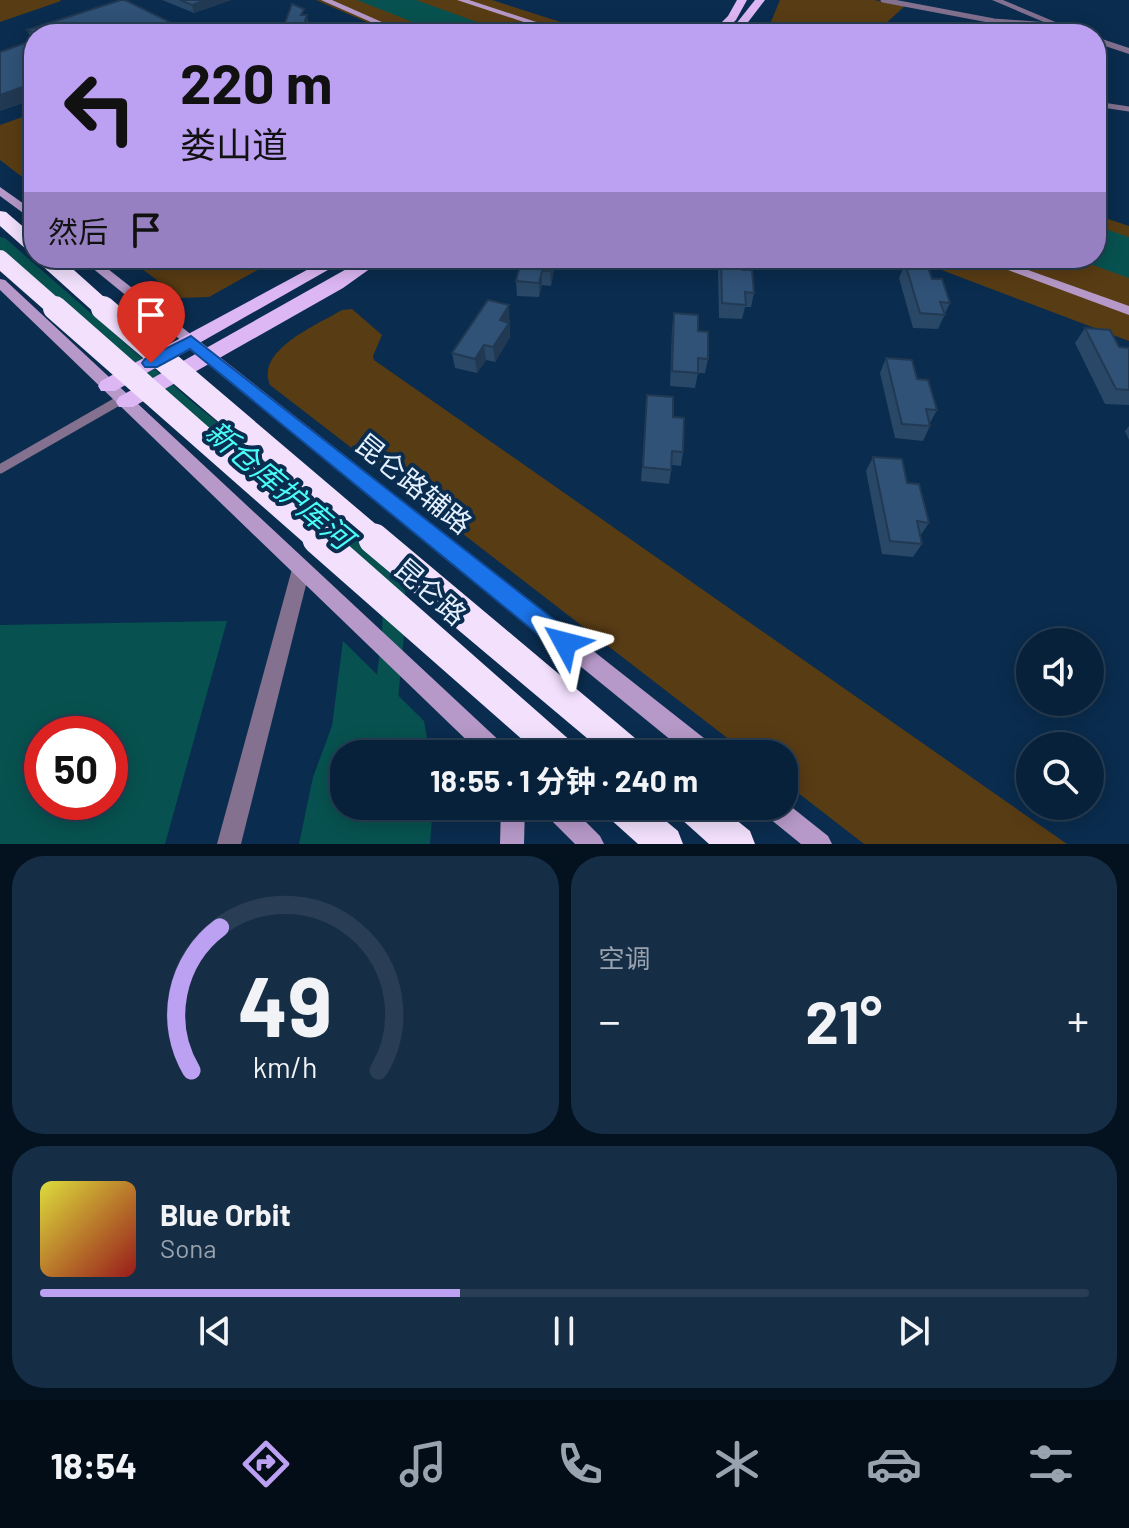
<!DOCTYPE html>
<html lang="zh">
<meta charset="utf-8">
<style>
body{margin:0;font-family:Barlow,"Noto Sans SC",sans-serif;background:#162e45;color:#f1f3f6;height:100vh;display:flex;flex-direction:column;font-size:30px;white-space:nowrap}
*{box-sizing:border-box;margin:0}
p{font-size:26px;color:#98a3af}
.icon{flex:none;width:44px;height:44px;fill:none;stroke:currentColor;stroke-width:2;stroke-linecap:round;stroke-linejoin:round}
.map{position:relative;height:844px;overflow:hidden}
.side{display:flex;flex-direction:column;gap:12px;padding:12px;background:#041220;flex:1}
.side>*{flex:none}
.banner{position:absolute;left:24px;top:24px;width:1082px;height:244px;border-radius:32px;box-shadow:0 4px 20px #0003,0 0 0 2px #293e54;background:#bca0f2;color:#111;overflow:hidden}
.buttons{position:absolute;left:1016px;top:628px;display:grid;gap:16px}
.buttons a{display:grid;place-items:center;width:88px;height:88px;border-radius:50%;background:#08213a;box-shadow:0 4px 20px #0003,0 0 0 2px #293e54;font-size:40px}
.speed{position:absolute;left:24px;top:716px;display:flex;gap:16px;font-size:40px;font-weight:700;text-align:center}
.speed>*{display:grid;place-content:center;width:104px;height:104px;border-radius:50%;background:#08213a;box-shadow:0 4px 20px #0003,0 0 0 2px #293e54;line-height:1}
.speed .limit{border:12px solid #d22;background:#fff;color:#111}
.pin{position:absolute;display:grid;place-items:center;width:68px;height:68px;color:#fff;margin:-82px -34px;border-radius:50% 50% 50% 0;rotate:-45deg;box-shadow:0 0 8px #0007}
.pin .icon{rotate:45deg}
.me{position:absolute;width:88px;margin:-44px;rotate:308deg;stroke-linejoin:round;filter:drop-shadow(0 0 6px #0008)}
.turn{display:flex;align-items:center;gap:28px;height:168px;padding:0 24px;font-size:36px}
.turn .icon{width:104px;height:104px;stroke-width:2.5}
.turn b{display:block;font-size:56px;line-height:68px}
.then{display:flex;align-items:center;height:76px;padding:0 24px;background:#0003;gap:16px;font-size:30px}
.big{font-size:60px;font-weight:700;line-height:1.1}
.side .card{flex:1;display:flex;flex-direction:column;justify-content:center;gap:12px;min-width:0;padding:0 28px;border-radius:32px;background:#162e45}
.side .dial{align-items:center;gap:0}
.dial svg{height:208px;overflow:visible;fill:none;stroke:#293e54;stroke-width:7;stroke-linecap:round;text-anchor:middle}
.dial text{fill:#f1f3f6;stroke:none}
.song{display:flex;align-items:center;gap:24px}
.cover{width:96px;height:96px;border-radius:12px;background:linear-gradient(135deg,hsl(60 70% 55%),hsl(0 70% 35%))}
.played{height:8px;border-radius:4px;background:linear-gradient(90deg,#bca0f2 40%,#293e54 40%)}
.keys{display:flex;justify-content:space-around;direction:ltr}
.heat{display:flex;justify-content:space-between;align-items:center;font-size:44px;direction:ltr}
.side .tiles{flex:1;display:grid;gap:12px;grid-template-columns:1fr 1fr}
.card:last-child{grid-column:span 2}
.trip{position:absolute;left:330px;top:740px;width:468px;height:80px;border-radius:32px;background:#08213a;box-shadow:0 4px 20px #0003,0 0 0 2px #293e54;font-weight:700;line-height:80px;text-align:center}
.menu{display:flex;height:128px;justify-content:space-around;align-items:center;background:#030d17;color:#98a3af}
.menu .icon{width:56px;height:56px}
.menu .selected{color:#bca0f2}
.menu b{font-size:36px;color:#f1f3f6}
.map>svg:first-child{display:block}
</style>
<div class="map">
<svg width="1129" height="844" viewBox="0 0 1129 844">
<rect width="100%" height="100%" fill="#0a2c4e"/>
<!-- green -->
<g fill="#583c14">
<polygon points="0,0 60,0 61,1 0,22"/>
<polygon points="316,0 492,0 598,34 394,34"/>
<polygon points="780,0 874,0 905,6 874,34 766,34"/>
<polygon points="28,115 34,120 34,186 0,160 0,125"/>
<polygon points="1096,215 1129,226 1129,341 910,258 1096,258"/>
<polygon points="128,258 279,258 209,297 180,298"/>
<path d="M 352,309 L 382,335 L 373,356 L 374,360 L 1067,844 L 864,844 L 784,782 L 784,754 L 748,754 L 270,385 C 255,350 317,325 342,310 Z"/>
</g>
<!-- water -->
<g fill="#075250" fill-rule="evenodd">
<polygon points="357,0 416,0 510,34 443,34"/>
<polygon points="1096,226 1129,237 1129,278 1073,258 1096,258"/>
<path d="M 227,621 L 165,844 L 0,844 L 0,625 ZM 110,734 L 110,802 L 42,802 L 42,734 Z"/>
<polygon points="343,641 424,721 430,754 344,754 344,806 433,806 430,844 299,844 313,777 332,726"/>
</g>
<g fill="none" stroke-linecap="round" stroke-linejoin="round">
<!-- canal -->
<polygon fill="#075250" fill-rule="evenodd" points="0,237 5,238 190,400 385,559 405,589 404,635 393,754 367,754 382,635 383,591 371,571 178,410 0,249"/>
<!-- lane-far1 -->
<g stroke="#83718f" stroke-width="5">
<polyline points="883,0 994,21 1062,26"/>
<polyline points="1096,104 1129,109"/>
</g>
<!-- lane -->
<polyline stroke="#83718f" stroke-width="9" points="0,469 122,399"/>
<!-- street -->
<g fill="#83718f" fill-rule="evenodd">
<polygon points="992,0 1003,0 1084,34 1072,34"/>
<polygon points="1096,37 1129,48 1129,54 1096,43"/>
<polygon points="301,561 308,563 310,569 241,844 217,844 292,569 294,563"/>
</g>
<!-- secondary -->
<g fill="#b699c8" fill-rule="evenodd">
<polygon points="321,0 332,0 409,34 398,34"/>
<polygon points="457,0 469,0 573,34 560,34"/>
<polygon points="0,187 34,211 34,221 0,196"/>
<polygon points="80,258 94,258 714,746 717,754 688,754"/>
<polygon points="976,258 994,258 1129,306 1129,315"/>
<polygon points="0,279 5,280 505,746 508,754 481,754 0,290"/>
<polygon points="784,801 828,836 832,844 801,844 764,814 760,806 784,806"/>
<polygon points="501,806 525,806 524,844 500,844"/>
<polygon points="541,806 570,806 600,836 604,844 575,844 545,814"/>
</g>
<!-- primary -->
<g fill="#ddb7f4" fill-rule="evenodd">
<polygon points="737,0 747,0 736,20 721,34 710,34 728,16"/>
<polygon points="755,0 765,0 739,34 728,34"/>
<polygon points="329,258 349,258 115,391 101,391 98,386 101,381"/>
<polygon points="366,258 385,258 343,288 133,407 119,407 116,402 119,397"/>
</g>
<!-- highway -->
<g fill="#f2e0fd" fill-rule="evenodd">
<polygon points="0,211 6,212 34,236 34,252 27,250 0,226"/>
<polygon points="604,806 648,806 678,831 683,844 638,844 609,818"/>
<polygon points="675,806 719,806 750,831 755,844 709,844 680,818"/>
</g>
<!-- highway-bridge-far2 -->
<g stroke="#f2e0fd" stroke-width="18">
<polyline points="47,258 105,310"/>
<polyline points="0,259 58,310"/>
</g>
<!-- highway-bridge-far1 -->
<g stroke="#f2e0fd" stroke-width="24">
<polyline points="55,308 320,541"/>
<polyline points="103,308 377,541"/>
</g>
<!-- highway-bridge -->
<g stroke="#f2e0fd" stroke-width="31">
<polyline points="318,539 562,754"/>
<polyline points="374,539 630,754"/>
</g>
</g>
<!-- wall -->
<g fill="#294766">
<polygon points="162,0 231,0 194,13"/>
<polygon points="27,30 188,34 34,34 34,99 0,111 0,52 33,41"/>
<polygon points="556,258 551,286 542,285 539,297 517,296 516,281"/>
<polygon points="720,258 743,258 743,270 754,293 751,307 745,307 742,319 719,318 718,269"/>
<polygon points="905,263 932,279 950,303 938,329 913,328 899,278"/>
<polygon points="674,313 698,331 708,359 705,373 698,373 695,388 670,386 672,328"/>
<polygon points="510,320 509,323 510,337 495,362 486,360 477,373 455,368 452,353"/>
<polygon points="1085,328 1119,347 1129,348 1129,405 1105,404 1075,343"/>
<polygon points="886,358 917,379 937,410 930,423 930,426 923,441 895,438 880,373"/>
<polygon points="647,395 683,452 681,466 672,465 669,484 641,481"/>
<polygon points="1129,426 1129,440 1125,431"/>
<polygon points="873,457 907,483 929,523 920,536 922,544 913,557 882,554 866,471"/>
</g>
<!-- shaded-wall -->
<g fill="#223953">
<polygon points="205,0 231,0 194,13 192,5"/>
<polygon points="307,15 309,23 305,34 303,26"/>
<polygon points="34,83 34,99 0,111 0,95"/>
<polygon points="553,258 556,258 551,286 550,271"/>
<polygon points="542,271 542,285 539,297 539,283"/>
<polygon points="509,305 510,337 495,362 493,347 500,320"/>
<polygon points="484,345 486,360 477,373 475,359"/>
</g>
<!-- building -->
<g fill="#305277" stroke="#223953" stroke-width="2">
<polygon points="121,0 125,0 186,30 175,34 36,34 27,30"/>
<polygon points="180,0 205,0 192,5"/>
<polygon points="292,4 304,9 301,15 307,15 303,26 334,25 333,30 339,30 338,34 281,34"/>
<polygon points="34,40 34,83 0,95 0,52"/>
<polygon points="522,258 553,258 550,271 542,271 539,283 516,281"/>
<polygon points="721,258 743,258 743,270 752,270 754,293 745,292 746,305 722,303"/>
<polygon points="905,263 927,265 932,279 942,279 950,303 940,302 945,315 920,313"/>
<polygon points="488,300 509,305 500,320 509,323 493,347 484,345 475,359 452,353"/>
<polygon points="674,313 698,315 698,331 708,332 708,359 698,358 698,373 672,371"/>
<polygon points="1085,328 1110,330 1119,347 1129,348 1129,390 1116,389"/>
<polygon points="886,358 912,360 917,379 928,380 937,410 926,409 930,426 902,424"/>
<polygon points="647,395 673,397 673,417 684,418 683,452 672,451 671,470 643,467"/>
<polygon points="873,457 902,459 907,483 919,484 929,523 917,521 922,544 890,541"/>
</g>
<!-- route -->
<polygon fill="#1a73e8" stroke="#114b97" stroke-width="2" points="191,336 574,635 577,643 574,650 565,653 557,650 190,349 157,367 145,367 142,363 145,359"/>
<g text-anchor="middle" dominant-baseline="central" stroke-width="8" stroke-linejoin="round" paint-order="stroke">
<!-- street labels -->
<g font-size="28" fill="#e5f0fe" stroke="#0a2c4e">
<text transform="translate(414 483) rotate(39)">昆仑路辅路</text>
<text transform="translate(431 591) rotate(41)">昆仑路</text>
</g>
<!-- water labels -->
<g font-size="30" font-style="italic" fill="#4afcf7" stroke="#0a2c4e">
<text transform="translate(280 484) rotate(40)">新仓库护库河</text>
</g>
</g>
</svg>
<div class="buttons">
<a><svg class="icon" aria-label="sound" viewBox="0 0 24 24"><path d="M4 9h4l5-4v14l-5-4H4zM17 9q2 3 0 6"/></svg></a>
<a><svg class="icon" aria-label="search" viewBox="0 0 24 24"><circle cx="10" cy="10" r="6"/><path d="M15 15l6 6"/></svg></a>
</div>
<div class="speed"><div class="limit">50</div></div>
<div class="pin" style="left:151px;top:363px;background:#d93025"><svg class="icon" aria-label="arrive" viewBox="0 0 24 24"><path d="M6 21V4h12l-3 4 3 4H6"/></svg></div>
<svg class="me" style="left:565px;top:643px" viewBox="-20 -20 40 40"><path d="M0-17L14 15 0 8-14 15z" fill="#1a73e8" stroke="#fff" stroke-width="4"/></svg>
<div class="trip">18:55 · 1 分钟 · 240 m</div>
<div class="banner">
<div class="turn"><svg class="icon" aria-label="left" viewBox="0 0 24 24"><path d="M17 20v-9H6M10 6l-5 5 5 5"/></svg><div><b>220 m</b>娄山道</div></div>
<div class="then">然后<svg class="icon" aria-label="arrive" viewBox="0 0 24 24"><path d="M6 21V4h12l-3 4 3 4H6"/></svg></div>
</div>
</div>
<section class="side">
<div class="tiles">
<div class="card dial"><svg viewBox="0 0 100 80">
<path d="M14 69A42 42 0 1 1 86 69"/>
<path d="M14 69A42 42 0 0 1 25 14" stroke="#bca0f2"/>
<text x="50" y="56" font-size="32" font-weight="700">49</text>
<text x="50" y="72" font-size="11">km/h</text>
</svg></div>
<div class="card"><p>空调</p>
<div class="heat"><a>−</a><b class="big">21°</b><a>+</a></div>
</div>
<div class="card">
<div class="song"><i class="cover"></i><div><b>Blue Orbit</b><p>Sona</p></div></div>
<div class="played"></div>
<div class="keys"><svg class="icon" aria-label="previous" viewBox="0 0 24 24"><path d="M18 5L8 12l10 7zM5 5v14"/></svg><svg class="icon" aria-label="pause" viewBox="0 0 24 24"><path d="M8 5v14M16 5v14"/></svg><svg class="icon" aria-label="next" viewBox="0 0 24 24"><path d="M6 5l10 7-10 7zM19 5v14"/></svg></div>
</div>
</div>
</section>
<nav class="menu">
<b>18:54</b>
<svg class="icon selected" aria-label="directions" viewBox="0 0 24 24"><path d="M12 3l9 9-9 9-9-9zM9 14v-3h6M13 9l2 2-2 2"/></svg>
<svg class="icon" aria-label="music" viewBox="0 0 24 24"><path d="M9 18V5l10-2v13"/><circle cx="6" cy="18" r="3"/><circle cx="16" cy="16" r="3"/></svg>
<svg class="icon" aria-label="phone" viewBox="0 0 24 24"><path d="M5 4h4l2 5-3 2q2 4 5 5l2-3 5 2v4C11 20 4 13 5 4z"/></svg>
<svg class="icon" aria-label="climate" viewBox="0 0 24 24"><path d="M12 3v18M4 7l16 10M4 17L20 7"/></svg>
<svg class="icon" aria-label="car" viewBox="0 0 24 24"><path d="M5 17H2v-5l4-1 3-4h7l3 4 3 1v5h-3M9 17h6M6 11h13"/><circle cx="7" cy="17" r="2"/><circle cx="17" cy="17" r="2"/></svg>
<svg class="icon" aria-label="filters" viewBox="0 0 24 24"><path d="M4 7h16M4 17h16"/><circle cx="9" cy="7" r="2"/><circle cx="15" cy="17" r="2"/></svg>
</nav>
